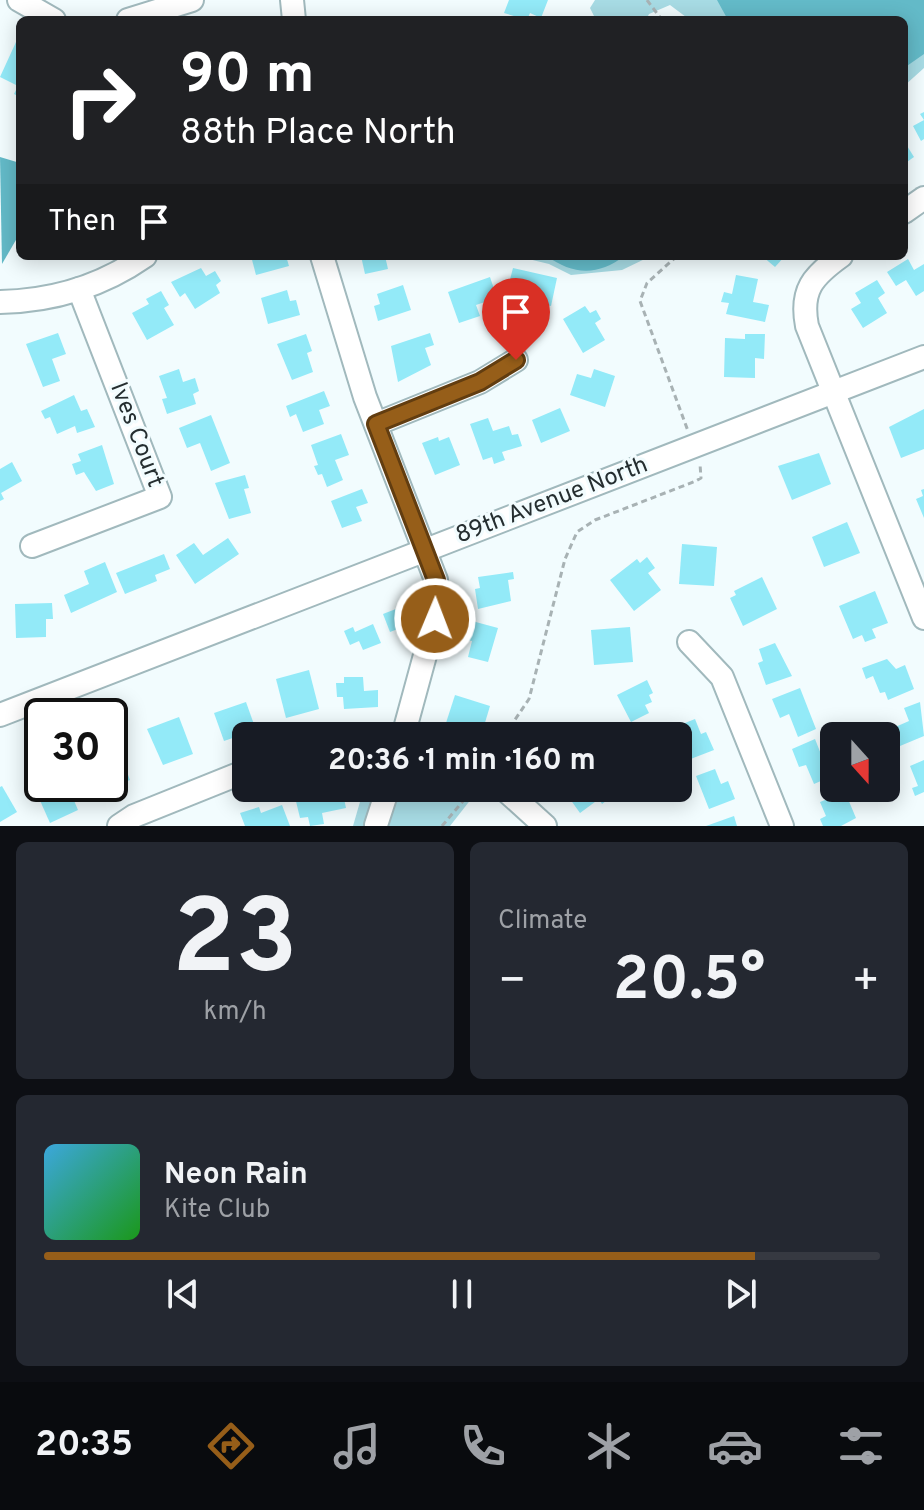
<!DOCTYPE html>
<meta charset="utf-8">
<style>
body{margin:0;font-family:Overpass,sans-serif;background:#242831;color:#f1f3f6;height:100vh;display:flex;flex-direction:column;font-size:30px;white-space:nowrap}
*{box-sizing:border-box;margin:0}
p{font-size:26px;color:#9ea1a6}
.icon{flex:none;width:44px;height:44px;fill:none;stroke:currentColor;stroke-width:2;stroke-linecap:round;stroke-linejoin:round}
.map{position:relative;height:826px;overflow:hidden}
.panel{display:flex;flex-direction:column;gap:16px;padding:16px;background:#0d0f14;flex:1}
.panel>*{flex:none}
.banner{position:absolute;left:16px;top:16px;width:892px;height:244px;border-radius:12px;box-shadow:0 4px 20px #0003;background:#202124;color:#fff;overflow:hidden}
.needle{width:52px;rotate:159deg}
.controls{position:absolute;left:820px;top:722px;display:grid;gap:16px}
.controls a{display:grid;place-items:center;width:80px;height:80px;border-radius:12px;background:#171b24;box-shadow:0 4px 20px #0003;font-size:40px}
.speed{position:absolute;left:24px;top:698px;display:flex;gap:16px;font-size:40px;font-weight:700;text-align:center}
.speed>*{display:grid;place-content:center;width:104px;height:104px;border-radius:50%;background:#171b24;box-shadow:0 4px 20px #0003;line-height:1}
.speed .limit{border:4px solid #111;border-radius:12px;background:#fff;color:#111}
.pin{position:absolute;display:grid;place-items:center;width:68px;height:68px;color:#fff;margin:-82px -34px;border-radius:50% 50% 50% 0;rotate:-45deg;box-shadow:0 0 8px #0007}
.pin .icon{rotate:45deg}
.me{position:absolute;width:88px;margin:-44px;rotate:1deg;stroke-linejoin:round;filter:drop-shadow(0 0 6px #0008)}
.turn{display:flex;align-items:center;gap:28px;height:168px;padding:0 32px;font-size:36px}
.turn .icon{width:104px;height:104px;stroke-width:2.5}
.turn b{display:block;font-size:56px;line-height:68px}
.then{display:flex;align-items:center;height:76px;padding:0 32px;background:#0003;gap:16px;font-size:30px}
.big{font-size:60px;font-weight:700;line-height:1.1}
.panel .tile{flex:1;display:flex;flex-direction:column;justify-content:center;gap:12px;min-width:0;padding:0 28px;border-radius:12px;background:#242831}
.panel .dial{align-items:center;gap:0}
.dial b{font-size:104px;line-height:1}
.song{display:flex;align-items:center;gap:24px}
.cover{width:96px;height:96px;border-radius:12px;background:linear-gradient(135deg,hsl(200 70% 55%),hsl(120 70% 35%))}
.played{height:8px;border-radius:4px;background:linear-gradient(90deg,#965e19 85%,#363941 85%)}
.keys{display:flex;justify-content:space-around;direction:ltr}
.heat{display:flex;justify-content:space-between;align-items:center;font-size:44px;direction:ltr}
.panel .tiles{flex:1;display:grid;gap:16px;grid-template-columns:1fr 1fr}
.tile:last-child{grid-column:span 2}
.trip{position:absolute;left:232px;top:722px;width:460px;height:80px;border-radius:12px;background:#171b24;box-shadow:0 4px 20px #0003;font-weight:700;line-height:80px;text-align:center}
.tabs{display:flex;height:128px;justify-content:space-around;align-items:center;background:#090b0e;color:#9ea1a6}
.tabs .icon{width:56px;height:56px}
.tabs .active{color:#965e19}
.tabs b{font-size:36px;color:#f1f3f6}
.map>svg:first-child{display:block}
</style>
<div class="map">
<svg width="924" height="826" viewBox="0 0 924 826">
<rect width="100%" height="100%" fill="#f2fcfe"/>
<!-- green -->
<g fill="#a7dbe4">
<polygon points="595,0 924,0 924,68 904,86 904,20 690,20 670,5 649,14 646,20 596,20 590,8"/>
<polygon points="516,256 651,256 622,270 571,275 549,264"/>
<polygon points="364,788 475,788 479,789 450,826 353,826"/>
</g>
<!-- water -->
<g fill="#63bac8">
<polygon points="717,0 924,0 924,54 904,68 904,20 728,20"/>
<polygon points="0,157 20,163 20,233 2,264"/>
<path d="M 547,256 L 624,256 C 599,276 572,275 547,256 Z"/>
</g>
<!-- building -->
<g fill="#93eaf8">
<polygon points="509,0 548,0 541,18 530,13 527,20 504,13"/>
<polygon points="16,42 20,44 20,97 14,94 18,86 0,77"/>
<polygon points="924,112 924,139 921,141 913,126 924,120 920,114"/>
<polygon points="904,141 914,157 904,164"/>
<polygon points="251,256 286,256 289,266 256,275"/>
<polygon points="361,256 385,256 388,269 365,274"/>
<polygon points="762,256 785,256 775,267"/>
<polygon points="908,259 914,270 924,264 924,291 916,296 906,280 896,286 887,272"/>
<polygon points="201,268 206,276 215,271 221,281 216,285 220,293 195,309 185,293 180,297 171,282"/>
<polygon points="513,268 557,278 551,306 514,298 516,289 508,287"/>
<polygon points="736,275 758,279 753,302 769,305 765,322 726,314 729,303 721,302 724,292 732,294"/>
<polygon points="490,277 497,298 476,305 480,316 459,323 448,292"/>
<polygon points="877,280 885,293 878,298 887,313 863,328 851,309 861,303 855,293"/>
<polygon points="403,285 411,310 378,321 374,306 380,304 377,294"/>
<polygon points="287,290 290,301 296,300 300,315 268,324 261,298"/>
<polygon points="161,291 169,305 164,308 174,325 147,340 132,313 149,304 146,299"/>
<polygon points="585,306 590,313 596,310 601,319 595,323 605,340 583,353 563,319"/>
<polygon points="58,333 66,354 52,359 60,381 43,387 26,344"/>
<polygon points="430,333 434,345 425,348 431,365 398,382 391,346"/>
<polygon points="306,334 312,351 307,353 313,372 292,380 277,344"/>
<polygon points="745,334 765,334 764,359 755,358 755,378 724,377 725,338 745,339"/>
<polygon points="179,369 183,382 195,378 199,391 193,394 196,404 167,414 162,399 167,398 159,376"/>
<polygon points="594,369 615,376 605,407 570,395 577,374 591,378"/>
<polygon points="324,391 330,406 319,410 324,424 303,432 296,414 290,417 286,406"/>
<polygon points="74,395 81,411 87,409 95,427 77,433 75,426 57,434 50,417 45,419 41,411"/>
<polygon points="560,408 570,431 541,443 532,420"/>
<polygon points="924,409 924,449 901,458 889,427"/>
<polygon points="211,415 230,463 211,471 200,443 187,448 179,428"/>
<polygon points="488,418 493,431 509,426 512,435 518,434 522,446 502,452 505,460 494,464 492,457 483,460 470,424"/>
<polygon points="341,434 349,455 335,460 343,480 327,487 322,474 318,475 314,466 318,465 311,445"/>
<polygon points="438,437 439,441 449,437 460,465 435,475 422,443"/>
<polygon points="102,445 114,484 96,491 84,472 76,475 72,464 81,461 78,454"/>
<polygon points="819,453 831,484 792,500 778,466"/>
<polygon points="12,462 22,481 1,493 4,499 0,501 0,469"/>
<polygon points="245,475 249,488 244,489 251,513 229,519 215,483"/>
<polygon points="362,489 368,503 356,507 362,521 342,528 331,501"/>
<polygon points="924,489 924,518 916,499 923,496 921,490"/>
<polygon points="847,522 860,553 824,567 812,537"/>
<polygon points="228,538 239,554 195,584 176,555 194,543 203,555"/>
<polygon points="682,544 717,547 714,586 679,584"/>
<polygon points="164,554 170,569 155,575 157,581 125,594 116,573"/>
<polygon points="647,557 655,568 648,573 661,590 634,611 610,580 637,559 640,563"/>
<polygon points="105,562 117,592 71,613 64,595 89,584 84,571"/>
<polygon points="513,572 514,579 508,580 511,601 478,609 475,589 480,588 478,577"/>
<polygon points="762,577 777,609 743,626 730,598 736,595 734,591"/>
<polygon points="875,591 888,623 872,629 876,638 865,642 862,635 853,639 839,606"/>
<polygon points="52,603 53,619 46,619 46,637 16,638 15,604"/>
<polygon points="401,607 408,625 390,632 383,614"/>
<polygon points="472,621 498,628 488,662 468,657 472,641 467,640"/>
<polygon points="373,624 381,643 363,650 359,641 350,645 344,631 353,627 355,632"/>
<polygon points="630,627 633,662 594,665 591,630"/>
<polygon points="775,643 792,676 766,685 758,663 763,661 759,649"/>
<polygon points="887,659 896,669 905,665 914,689 888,700 885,692 880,693 873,676 866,679 862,668"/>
<polygon points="309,670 319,709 286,718 276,679"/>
<polygon points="344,677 363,677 364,691 378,690 378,707 344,709 343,697 337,697 336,683 344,683"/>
<polygon points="647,680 653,693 649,695 652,702 645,705 649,713 631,722 617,695"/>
<polygon points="800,688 816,729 798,737 789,714 780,718 772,699"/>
<polygon points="455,695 490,706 481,736 445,726"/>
<polygon points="246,702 256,730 224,741 214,713"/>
<polygon points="920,702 924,736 900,746 893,728 909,721 904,708"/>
<polygon points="179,717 193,754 163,765 147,729"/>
<polygon points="695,719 701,734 706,732 714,750 688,760 675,727"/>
<polygon points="815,739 830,777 814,784 806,765 799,767 792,749"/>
<polygon points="116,743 130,780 102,790 100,784 110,784 110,745"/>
<polygon points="924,760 924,792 915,796 912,788 918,786 910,766"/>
<polygon points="715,769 721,784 728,781 735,799 709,809 696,776"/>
<polygon points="41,784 67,784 78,810 50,823 34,787"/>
<polygon points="2,786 17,812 0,822 0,787"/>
<polygon points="317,788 318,794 342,789 346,808 322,813 324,824 310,826 308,817 300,818 294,793"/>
<polygon points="574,788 615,788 618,792 602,804 599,799 580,813 570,799 578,793"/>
<polygon points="845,792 856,818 841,826 823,826 820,819 826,816 820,802"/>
<polygon points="282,805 290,826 245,826 240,813 259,807 261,813"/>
<polygon points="734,816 737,826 706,826"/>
</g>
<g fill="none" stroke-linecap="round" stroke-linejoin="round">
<!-- minor casing -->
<g stroke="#a1b9bd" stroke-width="26">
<g id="minor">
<polyline points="19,0 54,20"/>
<polyline points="292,0 294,20"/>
<polyline points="128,20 192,0"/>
<polyline points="904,212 924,198"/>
<polyline points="322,256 365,397 436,580 439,604 403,736"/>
<path d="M 841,256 C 813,276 800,290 807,326 L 924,618"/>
<path d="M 0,302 C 52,301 102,286 145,256"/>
<polyline points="376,424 480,382 516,360"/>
<polyline points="32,546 160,497 79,289"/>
<polyline points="689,642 722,677 782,826"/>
<polyline points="0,715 924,357"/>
<polyline points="503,788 545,826"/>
<polyline points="376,825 388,788"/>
<polyline points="119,826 134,816 246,771"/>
</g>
</g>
<!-- path -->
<g stroke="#a8b2b4" stroke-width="3" stroke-dasharray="6 4" stroke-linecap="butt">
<polyline points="647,0 662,20"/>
<polyline points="677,256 647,283 640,301 688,431"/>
<polyline points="504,736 529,699 565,559 577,532 595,520 696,481 701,478 700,464"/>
<polyline points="442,826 474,788"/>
</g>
<!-- minor -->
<use href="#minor" stroke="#fff" stroke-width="22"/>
</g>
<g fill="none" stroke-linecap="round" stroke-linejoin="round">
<!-- route casing -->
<g stroke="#623d10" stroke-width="20">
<polyline id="route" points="435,619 439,604 436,580 376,424 480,382 516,360"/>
</g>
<!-- route -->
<use href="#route" stroke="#965e19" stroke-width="14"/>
</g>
<g text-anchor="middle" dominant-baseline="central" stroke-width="6" stroke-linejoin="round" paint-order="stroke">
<!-- street labels -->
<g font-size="24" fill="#252e30" stroke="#f2fcfe">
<text transform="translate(136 435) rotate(69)">Ives Court</text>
<text transform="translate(552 501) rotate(-21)">89th Avenue North</text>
</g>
</g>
</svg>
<div class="controls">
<a><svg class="needle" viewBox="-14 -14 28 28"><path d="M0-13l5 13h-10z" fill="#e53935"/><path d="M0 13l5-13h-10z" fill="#9ea1a6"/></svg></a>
</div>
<div class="speed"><div class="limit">30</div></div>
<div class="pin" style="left:516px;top:360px;background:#d93025"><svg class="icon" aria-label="arrive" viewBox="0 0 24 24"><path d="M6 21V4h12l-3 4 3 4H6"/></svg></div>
<svg class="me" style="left:435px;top:619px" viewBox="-20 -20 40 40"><circle r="17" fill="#965e19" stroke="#fff" stroke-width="3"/><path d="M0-11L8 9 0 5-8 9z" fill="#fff"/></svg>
<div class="trip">20:36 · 1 min · 160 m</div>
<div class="banner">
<div class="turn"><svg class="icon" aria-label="right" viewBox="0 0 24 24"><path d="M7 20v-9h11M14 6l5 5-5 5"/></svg><div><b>90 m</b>88th Place North</div></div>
<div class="then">Then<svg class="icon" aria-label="arrive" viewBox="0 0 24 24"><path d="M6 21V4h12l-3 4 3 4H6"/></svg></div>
</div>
</div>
<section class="panel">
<div class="tiles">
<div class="tile dial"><b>23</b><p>km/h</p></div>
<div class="tile"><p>Climate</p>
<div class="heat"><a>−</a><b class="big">20.5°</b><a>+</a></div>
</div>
<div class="tile">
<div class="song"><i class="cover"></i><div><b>Neon Rain</b><p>Kite Club</p></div></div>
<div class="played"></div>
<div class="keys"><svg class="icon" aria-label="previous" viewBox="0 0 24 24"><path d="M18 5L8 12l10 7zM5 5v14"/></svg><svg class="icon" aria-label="pause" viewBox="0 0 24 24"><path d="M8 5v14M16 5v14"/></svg><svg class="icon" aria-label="next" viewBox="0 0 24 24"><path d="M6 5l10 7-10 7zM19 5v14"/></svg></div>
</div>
</div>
</section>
<nav class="tabs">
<b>20:35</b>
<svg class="icon active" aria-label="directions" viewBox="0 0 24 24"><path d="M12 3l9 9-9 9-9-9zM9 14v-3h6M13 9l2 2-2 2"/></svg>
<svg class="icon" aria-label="music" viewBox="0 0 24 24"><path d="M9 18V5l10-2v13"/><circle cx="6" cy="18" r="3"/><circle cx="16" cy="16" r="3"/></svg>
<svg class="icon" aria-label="phone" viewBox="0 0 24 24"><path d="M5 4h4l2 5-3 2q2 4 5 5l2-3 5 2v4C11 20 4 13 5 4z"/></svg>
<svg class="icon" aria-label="climate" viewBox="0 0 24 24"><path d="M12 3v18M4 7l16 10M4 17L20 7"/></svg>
<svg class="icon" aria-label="car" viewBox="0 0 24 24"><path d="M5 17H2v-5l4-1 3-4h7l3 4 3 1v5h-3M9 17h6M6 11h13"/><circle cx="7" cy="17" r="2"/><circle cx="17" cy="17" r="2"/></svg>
<svg class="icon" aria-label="filters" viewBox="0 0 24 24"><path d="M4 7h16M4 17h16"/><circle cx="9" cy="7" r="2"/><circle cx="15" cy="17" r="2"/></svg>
</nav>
